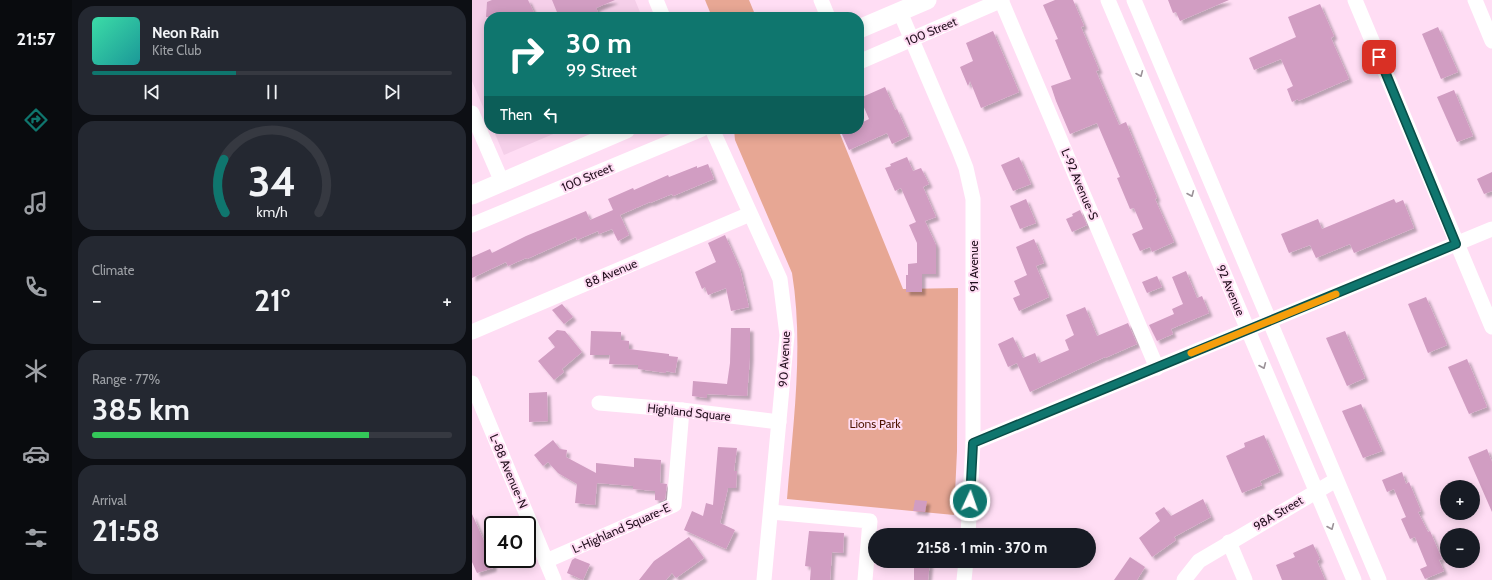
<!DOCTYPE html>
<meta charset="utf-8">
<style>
body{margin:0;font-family:Cabin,sans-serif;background:#242831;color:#f1f3f6;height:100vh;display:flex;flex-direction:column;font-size:15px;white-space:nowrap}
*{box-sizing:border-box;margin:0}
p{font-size:13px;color:#9ea1a6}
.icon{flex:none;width:22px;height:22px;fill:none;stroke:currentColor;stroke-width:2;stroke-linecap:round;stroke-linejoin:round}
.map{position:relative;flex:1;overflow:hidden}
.details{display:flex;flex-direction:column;gap:6px;padding:6px;background:#0d0f14;width:400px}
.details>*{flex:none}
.guide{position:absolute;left:12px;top:12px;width:380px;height:122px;border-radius:16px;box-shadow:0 2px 10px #0003;background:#0f766e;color:#fff;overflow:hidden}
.fabs{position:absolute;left:968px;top:480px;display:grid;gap:8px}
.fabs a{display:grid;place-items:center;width:40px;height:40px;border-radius:50%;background:#171b24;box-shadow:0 2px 10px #0003;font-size:20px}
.speed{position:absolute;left:12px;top:516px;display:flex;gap:8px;font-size:20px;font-weight:700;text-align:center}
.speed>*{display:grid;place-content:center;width:52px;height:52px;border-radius:50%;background:#171b24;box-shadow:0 2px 10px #0003;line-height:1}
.speed .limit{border:2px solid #111;border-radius:6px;background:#fff;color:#111}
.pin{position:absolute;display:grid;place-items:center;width:34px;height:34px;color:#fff;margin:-17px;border-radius:8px;box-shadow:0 2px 6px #0006}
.me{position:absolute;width:44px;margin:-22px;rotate:3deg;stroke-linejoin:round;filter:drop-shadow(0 0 3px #0008)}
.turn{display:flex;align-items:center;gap:14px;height:84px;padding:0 16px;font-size:18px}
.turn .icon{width:52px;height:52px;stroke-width:2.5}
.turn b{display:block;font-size:28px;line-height:34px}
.then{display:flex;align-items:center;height:38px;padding:0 16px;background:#0003;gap:8px;font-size:15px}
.big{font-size:30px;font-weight:800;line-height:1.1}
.details .tile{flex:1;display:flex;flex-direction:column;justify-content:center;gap:6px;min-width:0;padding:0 14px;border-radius:16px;background:#242831}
.details .dial{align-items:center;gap:0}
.dial svg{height:104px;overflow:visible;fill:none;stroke:#363941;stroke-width:7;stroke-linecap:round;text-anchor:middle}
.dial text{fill:#f1f3f6;stroke:none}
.song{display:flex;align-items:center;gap:12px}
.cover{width:48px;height:48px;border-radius:6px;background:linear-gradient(135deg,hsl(160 70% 55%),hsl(180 70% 35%))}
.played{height:4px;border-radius:2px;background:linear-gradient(90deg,#0f766e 40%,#363941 40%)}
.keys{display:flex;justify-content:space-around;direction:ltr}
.heat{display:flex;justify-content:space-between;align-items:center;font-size:22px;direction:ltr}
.charge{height:6px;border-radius:3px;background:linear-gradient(90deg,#34c759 77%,#363941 0)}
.trip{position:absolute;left:396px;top:528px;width:228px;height:40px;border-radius:20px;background:#171b24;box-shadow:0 2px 10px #0003;font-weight:800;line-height:40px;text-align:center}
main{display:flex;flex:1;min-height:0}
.tabs{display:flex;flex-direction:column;width:72px;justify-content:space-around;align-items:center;background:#090b0e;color:#9ea1a6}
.tabs .icon{width:28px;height:28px}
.tabs .active{color:#0f766e}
.tabs b{font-size:18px;color:#f1f3f6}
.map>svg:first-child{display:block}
</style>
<main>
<nav class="tabs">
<b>21:57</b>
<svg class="icon active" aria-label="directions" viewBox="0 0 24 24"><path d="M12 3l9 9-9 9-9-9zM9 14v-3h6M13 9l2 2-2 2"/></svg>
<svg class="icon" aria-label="music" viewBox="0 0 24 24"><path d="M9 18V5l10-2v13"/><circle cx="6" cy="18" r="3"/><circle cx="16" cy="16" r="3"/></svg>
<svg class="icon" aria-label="phone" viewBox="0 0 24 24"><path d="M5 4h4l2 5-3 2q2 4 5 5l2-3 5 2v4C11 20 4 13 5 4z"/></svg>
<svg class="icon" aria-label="climate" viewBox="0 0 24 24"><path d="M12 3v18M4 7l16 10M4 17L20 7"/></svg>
<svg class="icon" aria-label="car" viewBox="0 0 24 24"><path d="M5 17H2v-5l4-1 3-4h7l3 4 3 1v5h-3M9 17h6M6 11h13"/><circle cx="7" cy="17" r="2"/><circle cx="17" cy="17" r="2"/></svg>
<svg class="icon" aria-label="filters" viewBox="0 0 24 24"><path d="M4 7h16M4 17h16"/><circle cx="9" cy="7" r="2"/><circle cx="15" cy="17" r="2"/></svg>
</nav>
<section class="details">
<div class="tile">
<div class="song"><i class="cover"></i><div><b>Neon Rain</b><p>Kite Club</p></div></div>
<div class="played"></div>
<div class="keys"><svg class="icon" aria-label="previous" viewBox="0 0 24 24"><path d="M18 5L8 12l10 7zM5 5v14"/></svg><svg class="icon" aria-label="pause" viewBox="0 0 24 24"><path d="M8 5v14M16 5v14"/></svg><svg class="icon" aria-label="next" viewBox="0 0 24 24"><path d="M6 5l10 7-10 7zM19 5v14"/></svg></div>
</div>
<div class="tile dial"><svg viewBox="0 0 100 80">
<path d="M14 69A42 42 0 1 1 86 69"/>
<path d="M14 69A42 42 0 0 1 13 28" stroke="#0f766e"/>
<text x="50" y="56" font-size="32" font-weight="700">34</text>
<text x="50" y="72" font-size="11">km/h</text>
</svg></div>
<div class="tile"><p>Climate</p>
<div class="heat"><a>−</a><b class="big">21°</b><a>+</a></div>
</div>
<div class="tile"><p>Range · 77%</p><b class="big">385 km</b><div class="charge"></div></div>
<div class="tile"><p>Arrival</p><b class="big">21:58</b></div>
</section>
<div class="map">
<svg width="1020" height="580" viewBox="0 0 1020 580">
<defs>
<filter id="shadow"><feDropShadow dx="3.5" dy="3.5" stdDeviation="1" flood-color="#0004"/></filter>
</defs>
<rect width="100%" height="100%" fill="#ffddf4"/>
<!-- built -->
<g fill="#f5cfe9">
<polygon points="0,0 163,0 170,17 17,17 17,121 0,81"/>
<polygon points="21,129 93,129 32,155"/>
</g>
<!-- green -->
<g fill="#e7a794">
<polygon points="233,0 277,0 282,12 269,17 240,17"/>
<path d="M 262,129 L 366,129 L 431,289 L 486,288 L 485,451 L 482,515 L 315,499 C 321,424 332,347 320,273 L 263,140 Z"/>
</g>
<!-- building -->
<g fill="#d19dc2" filter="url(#shadow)">
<polygon points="20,0 56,0 64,17 14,17 15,2"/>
<polygon points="80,0 143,0 124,8 128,17 87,17"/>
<polygon points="583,0 601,0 612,26 609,27 627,70 624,71 647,125 654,122 685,198 683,199 702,242 680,252 678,247 668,251 660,234 671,229 662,208 658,209 645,178 648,177 625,123 598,134 584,101 579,86 599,79 583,40 586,39 571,5"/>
<polygon points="696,0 757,0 708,21 704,12 701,13"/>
<polygon points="848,4 862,36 859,38 877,79 826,101 826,99 820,102 815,89 821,86 809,59 782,70 777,58 824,37 816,17"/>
<polygon points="966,27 986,72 969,79 950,34"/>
<polygon points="521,31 547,92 509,108 498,81 496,86 488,67 501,61 494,43"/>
<polygon points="413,87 423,110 425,109 437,136 420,144 415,133 377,150 369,132 376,129 387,129 387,124 397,119 388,98"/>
<polygon points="982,90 1001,136 985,142 965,97"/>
<polygon points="435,157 441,171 449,168 457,184 451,187 464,217 453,221 464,245 464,274 450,274 450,292 434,292 434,275 436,275 436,264 445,263 445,243 437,225 444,222 429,188 423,191 413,168 419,166 418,164"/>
<polygon points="547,157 559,184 541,191 529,165"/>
<polygon points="236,164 242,179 201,196 200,194 178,203 178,202 148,215 157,235 146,241 140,229 127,234 126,231 105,240 104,237 55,259 54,258 36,266 34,262 0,278 0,257 18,249 20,253 54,236 114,211 118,220 141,210 136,199 161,188 162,190 196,175 197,177 225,166 225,168"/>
<polygon points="1020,172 1020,191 1012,194 1005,179"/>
<polygon points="554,199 564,223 548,229 538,206"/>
<polygon points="922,199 924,203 931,200 942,228 882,253 878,244 844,258 838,245 817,253 809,234 846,219 850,229"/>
<polygon points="608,210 615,225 600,232 594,219 601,216 600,214"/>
<polygon points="253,235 268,269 277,307 259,311 254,288 236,295 233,287 230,289 223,272 244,262 236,243"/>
<polygon points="562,239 572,263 564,266 577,297 547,311 541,298 548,295 542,281 555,275 544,247"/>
<polygon points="714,271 725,298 730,296 737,313 699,329 701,334 685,341 677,325 702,314 700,309 711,304 700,277"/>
<polygon points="685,276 690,287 675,293 670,282"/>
<polygon points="954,297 975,345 956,353 936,304"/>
<polygon points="90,304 101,317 92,324 80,310"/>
<polygon points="613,307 625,336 656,323 665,344 633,358 633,357 558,392 545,363 536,367 526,344 541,337 551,358 563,353 567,363 597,350 593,340 602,335 594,315"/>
<polygon points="259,328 278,328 278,357 275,396 235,394 235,398 220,396 221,381 255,384 258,363"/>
<polygon points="85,330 93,331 110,352 90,369 92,372 82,380 66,361 83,347 76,338"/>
<polygon points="119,331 149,332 149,340 157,341 157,349 197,354 197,356 206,357 203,373 194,371 194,373 166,369 166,365 137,364 138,355 118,355"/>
<polygon points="873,331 893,378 875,386 854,338"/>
<polygon points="995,359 1015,407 997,414 976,367"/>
<polygon points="75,392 76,421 57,422 57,393"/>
<polygon points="889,404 910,451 891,458 870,411"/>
<polygon points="792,435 808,472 788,481 790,485 770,493 754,456 773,447 772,443"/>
<polygon points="81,440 88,449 95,450 94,457 124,473 124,463 162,467 162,458 189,460 188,483 195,484 193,499 190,501 183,500 183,491 161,489 161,486 125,483 123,505 103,503 105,484 86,473 76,462 71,466 62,455"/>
<polygon points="246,447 265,448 262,471 265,471 264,488 256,488 248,523 263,530 254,549 212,530 220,511 231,516 234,503 241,505"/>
<polygon points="1015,449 1020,462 1020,512 996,457"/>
<polygon points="930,472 934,484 937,482 949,511 946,512 956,532 958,531 970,559 967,560 972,571 953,579 948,569 955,566 943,537 938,539 929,519 934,517 922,489 915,492 910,480"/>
<polygon points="731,499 739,517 702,537 704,540 680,557 667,538 688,521 683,513 692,507 699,516"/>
<polygon points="443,500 455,501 453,512 441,511"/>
<polygon points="0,514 21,561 21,568 5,573 0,562"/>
<polygon points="337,531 372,533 371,553 360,552 358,580 338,580 339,567 333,566"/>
<polygon points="217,537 232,558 204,578 200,573 194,580 167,580 182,561"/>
<polygon points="841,544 848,559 845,561 853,580 810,580 804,565 823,557 821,553"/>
<polygon points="658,557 673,567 665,580 642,580"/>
<polygon points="103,558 118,564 111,580 95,573 100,560"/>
<polygon points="442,561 458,561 456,580 442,580"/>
</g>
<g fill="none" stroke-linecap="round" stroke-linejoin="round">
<!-- minor -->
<g stroke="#fff" stroke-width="15">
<polyline points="184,0 191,17"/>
<polyline points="349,0 356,17"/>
<polyline points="529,0 685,368"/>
<polyline points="636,0 882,580"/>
<polyline points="662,0 907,580"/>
<polyline points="883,0 1020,327"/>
<polyline points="1003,0 1020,41"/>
<polyline points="428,12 487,150 494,168 501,199 501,443 496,535"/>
<polyline points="387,62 530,0"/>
<polyline points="0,113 30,182"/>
<polyline points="240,129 308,279 315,335 292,580"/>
<polyline points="0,225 230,129"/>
<polyline points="0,332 278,214"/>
<polyline points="0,383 82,580"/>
<polyline points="127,403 210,410 307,422"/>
<polyline points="501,443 1020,229"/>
<polyline points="299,512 398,521 393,580"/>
<polyline points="757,542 773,580"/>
<polyline points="74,561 202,505 210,410"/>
<polyline points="492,580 494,561"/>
<polyline points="712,580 727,561 864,480"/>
</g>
<!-- major -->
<g stroke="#fff" stroke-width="19">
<polyline points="387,29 455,0"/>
<polyline points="0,195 154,129"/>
</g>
</g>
<!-- one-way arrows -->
<defs><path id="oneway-chevron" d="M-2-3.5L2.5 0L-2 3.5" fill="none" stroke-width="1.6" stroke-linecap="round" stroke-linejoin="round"/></defs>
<g stroke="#9c9399">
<use href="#oneway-chevron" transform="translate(668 74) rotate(67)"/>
<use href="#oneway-chevron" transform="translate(719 194) rotate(67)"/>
<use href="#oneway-chevron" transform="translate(791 366) rotate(67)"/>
<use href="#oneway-chevron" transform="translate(859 527) rotate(67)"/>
</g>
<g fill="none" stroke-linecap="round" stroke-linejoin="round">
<!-- route casing -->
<g stroke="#0a4d48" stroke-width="10">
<polyline id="route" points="498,501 501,443 984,244 907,57"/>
</g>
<!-- route -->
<use href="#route" stroke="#0f766e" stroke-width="7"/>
<!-- slow -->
<polyline stroke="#f59e0b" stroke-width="7" points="719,353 864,294"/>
</g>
<g text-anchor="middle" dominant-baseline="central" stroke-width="4" stroke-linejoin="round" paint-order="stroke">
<!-- street labels -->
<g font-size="12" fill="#220f1d" stroke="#ffddf4">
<text transform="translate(459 31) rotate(-23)">100 Street</text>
<text transform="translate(115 177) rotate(-23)">100 Street</text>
<text transform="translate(608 184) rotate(67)">L-92 Avenue-S</text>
<text transform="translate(501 266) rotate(-90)">91 Avenue</text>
<text transform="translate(139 273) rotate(-23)">88 Avenue</text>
<text transform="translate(759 290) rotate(67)">92 Avenue</text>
<text transform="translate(312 359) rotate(-87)">90 Avenue</text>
<text transform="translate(217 412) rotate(6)">Highland Square</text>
<text transform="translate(37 471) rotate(67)">L-88 Avenue-N</text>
<text transform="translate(806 513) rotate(-31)">98A Street</text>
<text transform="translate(149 528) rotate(-24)">L-Highland Square-E</text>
</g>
<!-- park labels -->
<g font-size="12" fill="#4f1503" stroke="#ffddf4">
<text x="403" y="423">Lions Park</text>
</g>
</g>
</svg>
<div class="fabs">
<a>+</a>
<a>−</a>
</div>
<div class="speed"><div class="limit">40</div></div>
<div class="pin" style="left:907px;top:57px;background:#d93025"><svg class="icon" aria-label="arrive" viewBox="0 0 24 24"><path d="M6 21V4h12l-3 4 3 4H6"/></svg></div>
<svg class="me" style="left:498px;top:501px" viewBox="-20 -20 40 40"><circle r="17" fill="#0f766e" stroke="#fff" stroke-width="3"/><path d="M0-11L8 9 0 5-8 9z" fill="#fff"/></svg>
<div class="trip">21:58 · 1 min · 370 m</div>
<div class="guide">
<div class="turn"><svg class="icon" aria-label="right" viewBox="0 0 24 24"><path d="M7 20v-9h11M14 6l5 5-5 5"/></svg><div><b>30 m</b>99 Street</div></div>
<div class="then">Then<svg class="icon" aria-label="left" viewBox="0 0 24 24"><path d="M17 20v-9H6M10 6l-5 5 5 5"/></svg></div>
</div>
</div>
</main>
